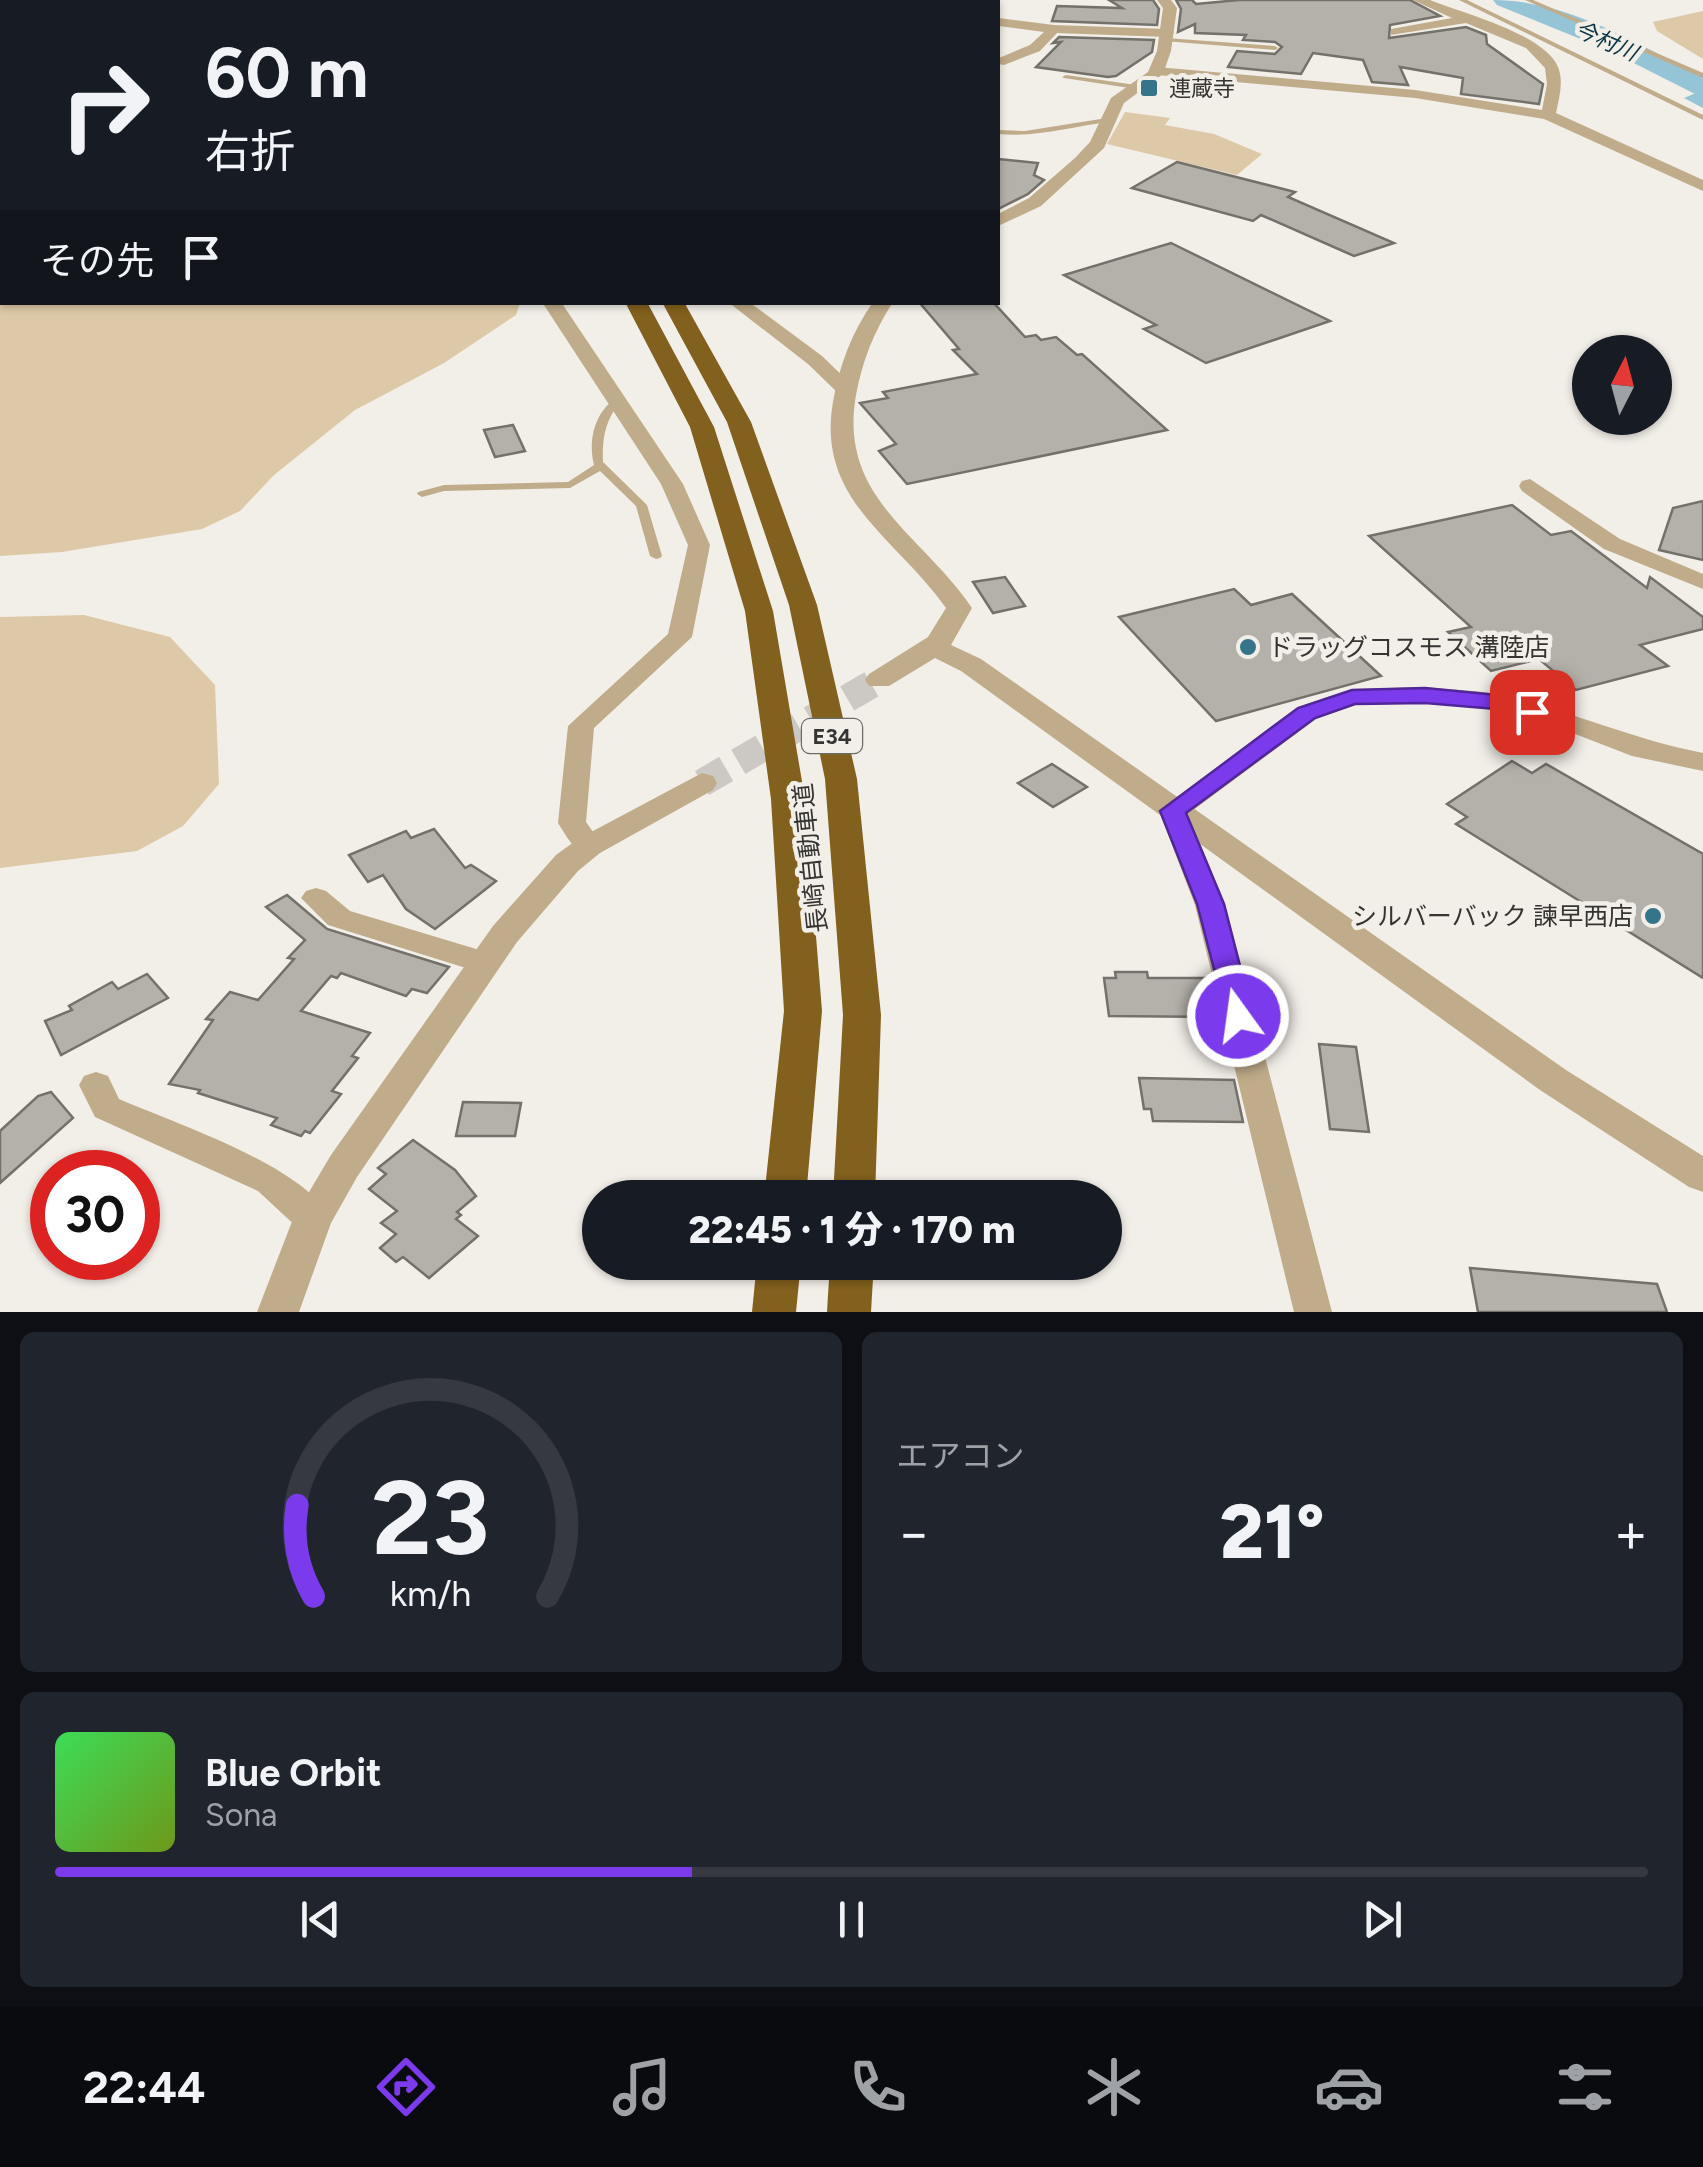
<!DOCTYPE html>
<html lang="ja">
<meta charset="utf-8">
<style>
body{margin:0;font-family:Figtree,"Noto Sans JP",sans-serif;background:#20242c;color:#f1f3f6;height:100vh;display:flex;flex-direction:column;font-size:38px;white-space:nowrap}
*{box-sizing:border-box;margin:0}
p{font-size:32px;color:#9ea1a6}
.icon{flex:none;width:55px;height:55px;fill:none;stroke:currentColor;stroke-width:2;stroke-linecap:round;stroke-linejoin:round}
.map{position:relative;height:1312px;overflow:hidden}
.drawer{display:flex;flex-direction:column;gap:20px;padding:20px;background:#0d0f14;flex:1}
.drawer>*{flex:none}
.top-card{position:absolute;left:0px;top:0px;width:1000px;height:305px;box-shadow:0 2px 8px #0004;background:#171b24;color:#f1f3f6;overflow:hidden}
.needle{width:65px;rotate:6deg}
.fabs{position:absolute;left:1572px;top:335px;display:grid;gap:20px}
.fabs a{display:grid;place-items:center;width:100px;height:100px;border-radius:50%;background:#171b24;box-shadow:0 2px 8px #0004;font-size:50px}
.speed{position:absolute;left:30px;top:1150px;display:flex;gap:20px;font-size:50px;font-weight:700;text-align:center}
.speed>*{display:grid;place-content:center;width:130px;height:130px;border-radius:50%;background:#171b24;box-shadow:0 2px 8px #0004;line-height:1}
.speed .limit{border:15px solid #d22;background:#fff;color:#111}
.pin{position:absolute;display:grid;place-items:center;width:85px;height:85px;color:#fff;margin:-42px;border-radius:20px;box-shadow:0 5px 15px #0006}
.me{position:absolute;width:110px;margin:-55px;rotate:346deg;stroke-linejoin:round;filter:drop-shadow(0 0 8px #0008)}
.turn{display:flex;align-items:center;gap:35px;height:210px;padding:0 40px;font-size:45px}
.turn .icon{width:130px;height:130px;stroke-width:2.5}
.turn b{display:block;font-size:70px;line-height:85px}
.then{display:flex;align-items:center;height:95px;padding:0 40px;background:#0003;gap:20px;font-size:38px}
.big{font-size:75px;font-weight:800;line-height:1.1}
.drawer .tile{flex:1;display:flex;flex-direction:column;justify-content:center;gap:15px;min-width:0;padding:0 35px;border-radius:15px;background:#20242c}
.drawer .dial{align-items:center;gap:0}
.dial svg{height:260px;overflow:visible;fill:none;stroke:#363941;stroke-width:7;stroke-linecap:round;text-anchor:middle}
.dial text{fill:#f1f3f6;stroke:none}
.song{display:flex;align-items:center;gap:30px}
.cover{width:120px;height:120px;border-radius:15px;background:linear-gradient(135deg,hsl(130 70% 55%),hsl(80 70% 35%))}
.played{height:10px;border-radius:5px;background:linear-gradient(90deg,#7c3aed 40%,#363941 40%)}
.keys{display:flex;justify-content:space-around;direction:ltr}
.heat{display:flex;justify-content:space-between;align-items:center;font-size:55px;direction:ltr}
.drawer .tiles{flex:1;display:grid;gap:20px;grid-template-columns:1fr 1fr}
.tile:last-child{grid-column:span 2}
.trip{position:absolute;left:582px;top:1180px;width:540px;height:100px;border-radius:50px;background:#171b24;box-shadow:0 2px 8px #0004;font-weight:800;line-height:100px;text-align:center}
.tabs{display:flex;height:160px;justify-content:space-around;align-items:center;background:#090b0e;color:#9ea1a6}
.tabs .icon{width:70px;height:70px}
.tabs .current{color:#7c3aed}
.tabs b{font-size:45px;color:#f1f3f6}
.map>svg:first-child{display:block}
</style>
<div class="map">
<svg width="1703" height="1312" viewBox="0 0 1703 1312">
<rect width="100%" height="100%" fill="#f2eee8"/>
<!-- green -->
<g fill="#ddc9a7">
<polygon points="1703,11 1703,59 1657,31 1653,22"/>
<polygon points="0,92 2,302 520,303 516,315 444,363 355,410 274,475 240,511 202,529 62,552 0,556"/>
<polygon points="1125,112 1170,118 1165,125 1214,134 1262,154 1237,175 1107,144"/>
<polygon points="84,615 170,637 215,685 219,784 183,826 137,851 0,868 0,617"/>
</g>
<!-- water -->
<polygon fill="#95c4d6" points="1602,37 1703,81 1703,108 1684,98 1696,93"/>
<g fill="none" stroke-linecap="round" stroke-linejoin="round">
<!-- river -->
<path fill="#95c4d6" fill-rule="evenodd" d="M 1493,0 C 1567,0 1639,44 1703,78 L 1703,98 L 1610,51 L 1497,5 Z"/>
</g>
<!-- building -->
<g fill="#b4b1aa" stroke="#74716b" stroke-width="2.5">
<polygon points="1109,0 1153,0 1159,9 1157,25 1052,21 1057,6 1122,8"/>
<polygon points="1176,0 1192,0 1196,4 1239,0 1410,0 1440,16 1390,25 1389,38 1466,27 1486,35 1487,44 1543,84 1539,104 1461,94 1463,78 1400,67 1408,85 1372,82 1363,60 1313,53 1301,74 1228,67 1237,51 1275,54 1282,47 1275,42 1243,40 1246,35 1195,33 1195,24 1178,32 1181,9"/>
<polygon points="1059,37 1154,40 1152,52 1116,76 1108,77 1036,67 1061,42 1053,43"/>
<polygon points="998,159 1038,163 1034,175 1044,180 1028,194 998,209"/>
<polygon points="1177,162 1295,192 1288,197 1394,243 1354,256 1261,215 1253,221 1132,188"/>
<polygon points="1171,243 1330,321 1206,363 1144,329 1156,325 1064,275"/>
<polygon points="919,302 993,302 1025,337 1036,335 1041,340 1056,337 1077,355 1082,354 1167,430 907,484 879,451 896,444 860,403 888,398 883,392 977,374 953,350 959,349"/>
<polygon points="513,425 525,451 495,457 484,430"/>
<polygon points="1703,501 1703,560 1659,550 1673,508"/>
<polygon points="1512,505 1551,535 1571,531 1647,588 1650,577 1703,617 1703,629 1640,645 1668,666 1576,690 1539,659 1491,671 1448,632 1471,627 1369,536"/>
<polygon points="1005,577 1025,606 993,613 973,582"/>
<polygon points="1234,589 1251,605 1292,594 1381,676 1216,721 1119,617"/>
<polygon points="1512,761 1532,773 1546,764 1703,854 1703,978 1456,824 1467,817 1447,804"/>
<polygon points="1052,764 1087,787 1053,807 1018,783"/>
<polygon points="434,829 465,868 471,865 496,881 435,929 406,909 383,875 368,882 349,855 406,831 411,838"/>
<polygon points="287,895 327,929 449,967 427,993 412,989 406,996 341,973 337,978 331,976 301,1011 370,1033 352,1056 358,1058 332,1091 341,1094 310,1133 305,1131 301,1136 271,1125 277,1118 198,1093 200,1090 169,1084 213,1020 206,1019 230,992 258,1000 294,959 288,958 305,940 266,907"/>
<polygon points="1115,972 1147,972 1148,978 1209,978 1218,1017 1109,1016 1104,978 1116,978"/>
<polygon points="147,974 168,998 61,1055 45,1021 72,1010 69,1006 112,982 118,989"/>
<polygon points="1319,1044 1356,1047 1369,1132 1330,1129"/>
<polygon points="1139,1078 1234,1080 1243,1122 1153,1121 1151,1109 1144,1109"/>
<polygon points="51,1092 73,1118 0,1183 0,1131 38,1096"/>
<polygon points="463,1102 521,1103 515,1136 456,1136"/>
<polygon points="413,1140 455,1170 476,1196 457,1212 461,1215 456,1219 478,1236 429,1278 403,1257 396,1262 380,1248 396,1234 381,1223 397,1211 369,1189 386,1174 378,1168"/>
<polygon points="1470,1268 1657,1284 1667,1312 1478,1312"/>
</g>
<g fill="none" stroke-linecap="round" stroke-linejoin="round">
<!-- tertiary-tunnel -->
<polyline stroke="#ccc9c4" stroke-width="28" stroke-dasharray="28 14" stroke-linecap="butt" points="702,783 879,680"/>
<!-- service -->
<g fill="#c0ac8a" fill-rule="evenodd">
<polygon points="44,0 77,0 74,2 41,2"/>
<polygon points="1459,0 1467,0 1703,115 1703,120"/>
<polygon points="1525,0 1533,0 1703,73 1703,78"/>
<rect x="0" y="9" width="2" height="4"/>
<polygon points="1166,38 1275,46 1278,48 1275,50 1164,41 1164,39"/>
<polygon points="0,39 2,40 2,44 0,44"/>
<polygon points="0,50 2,50 2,54 0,55"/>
<polygon points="1066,75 1136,85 1140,87 1136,89 1064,78 1062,77"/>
<path d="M 1107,118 L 1110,118 L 1110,122 C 1073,126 1035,138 998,134 L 998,130 L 1025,131 Z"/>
<path d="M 615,399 L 620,402 C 605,421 602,438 603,462 L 647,505 L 662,556 L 660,558 L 656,559 L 650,556 L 636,506 L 600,471 L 570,488 L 444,491 L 422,497 L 417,494 L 418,492 L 444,485 L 568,482 L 594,465 C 588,442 594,413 615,399 Z"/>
</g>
<!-- minor -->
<g fill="#c0ac8a" fill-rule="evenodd">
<polygon points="217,0 232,0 233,2 218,2"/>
<polygon points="322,0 339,0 340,2 323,2"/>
<polygon points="671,0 689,0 690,2 672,2"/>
<polygon points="820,0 841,0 842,2 821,2"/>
<path d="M 1413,0 L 1430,0 C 1462,13 1545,34 1558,67 C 1564,82 1559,98 1556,113 L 1703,180 L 1703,191 L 1544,119 L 1415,98 L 1157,75 L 1150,71 L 1157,67 L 1415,90 L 1542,110 L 1547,84 L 1545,68 L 1526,48 L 1466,23 L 1391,35 L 1391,29 L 1452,18 Z"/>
<polygon points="998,18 1054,25 1167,29 1174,33 1167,37 1057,33 1040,51 1004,65 999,64 999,58 1030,45 1044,32 998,26"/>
<rect x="0" y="84" width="2" height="8"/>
<path d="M 542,302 L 561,302 L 683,484 L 710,545 L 692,637 L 594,728 L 586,822 L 603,846 L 599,853 C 577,859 569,840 558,823 L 568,726 L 668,634 L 688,545 L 661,484 Z"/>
<polygon points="728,302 749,302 822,356 853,386 853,394 839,394 808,364"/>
<polygon points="1530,479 1620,539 1703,574 1703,589 1604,549 1522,491 1519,486 1522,481"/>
<path d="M 1425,687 C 1450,690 1477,690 1502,695 C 1571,711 1634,740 1703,753 L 1703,771 L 1632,756 L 1557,727 L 1496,710 L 1425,703 L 1355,705 L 1316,719 L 1188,814 L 1225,905 L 1332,1312 L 1294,1312 L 1195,905 L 1159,811 L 1298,707 L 1352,689 Z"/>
<polygon points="316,888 326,891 350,911 496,955 500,963 496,971 485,974 328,925 301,898 306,891"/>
<path d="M 96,1072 L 108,1076 L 119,1099 C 174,1123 305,1166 331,1219 L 326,1230 L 313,1234 L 300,1230 L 258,1191 L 95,1117 L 79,1085 L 84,1076 Z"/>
</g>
<!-- tertiary -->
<g fill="#c0ac8a" fill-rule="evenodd">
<polygon points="1157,0 1171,0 1177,8 1171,51 1163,74 1124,103 1104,148 1041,206 998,226 998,214 1029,198 1075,158 1090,142 1111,98 1148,72 1157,51 1163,8"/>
<path d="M 873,302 L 893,302 C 874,331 862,362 856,395 C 838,498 921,533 972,608 L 951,645 L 981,659 L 1566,1070 L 1703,1156 L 1703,1192 L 1689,1187 L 1540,1090 L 961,671 L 935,658 L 889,686 L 869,686 L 865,680 L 869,674 L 928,637 L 946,608 C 896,537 816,500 833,402 C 839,366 852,332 873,302 Z"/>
<polygon points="702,773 713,776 717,783 713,790 600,853 578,871 517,942 357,1177 331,1223 299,1312 257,1312 293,1219 331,1155 493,926 556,855 578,839"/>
</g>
<!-- motorway -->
<g fill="#82601d" fill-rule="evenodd">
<polygon points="253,0 272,0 274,2 255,2"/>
<polygon points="286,0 305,0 307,2 288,2"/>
<polygon points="625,302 647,302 714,427 773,611 805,799 822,1011 806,1198 764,1198 784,1011 771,799 745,611 690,427"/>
<polygon points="662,302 684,302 751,422 817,605 857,779 881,1015 875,1198 833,1198 843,1015 825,779 789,605 727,422"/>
<polygon points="757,1262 801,1262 796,1312 752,1312"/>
<polygon points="830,1262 874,1262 871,1312 827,1312"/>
</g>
</g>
<!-- route -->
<polygon fill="#7c3aed" stroke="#51269a" stroke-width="2.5" points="1425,688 1497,695 1540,706 1543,712 1532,719 1496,709 1425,703 1355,704 1315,718 1186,813 1224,904 1253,1016 1249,1023 1238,1027 1228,1023 1197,904 1160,811 1298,708 1352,690"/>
<!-- markers -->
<g fill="#36748a" stroke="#f2eee8" stroke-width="4">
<rect x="1139" y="78" width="20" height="20" rx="5"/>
<circle cx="1248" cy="647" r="10"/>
<circle cx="1653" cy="916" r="10"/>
</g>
<g text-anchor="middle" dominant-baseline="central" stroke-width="9" stroke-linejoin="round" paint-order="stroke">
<!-- far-water labels -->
<g font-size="22" font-style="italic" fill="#093543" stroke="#f2eee8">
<text transform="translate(1606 41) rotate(24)">今村川</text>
</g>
<!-- far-poi labels -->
<g font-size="22" fill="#363432" stroke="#f2eee8" text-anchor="start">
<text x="1169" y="88">連蔵寺</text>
</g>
<!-- shield labels -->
<rect fill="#f2eee8" stroke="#6e6c69" stroke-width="2.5" x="802" y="719" width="60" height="34" rx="8"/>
<g font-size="22" font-weight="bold" fill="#363432">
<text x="832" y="736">E34</text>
</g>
<!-- poi labels -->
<g font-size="25" fill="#363432" stroke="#f2eee8" text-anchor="start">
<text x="1268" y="647">ドラッグコスモス 溝陸店</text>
<text x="1633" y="916" text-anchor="end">シルバーバック 諫早西店</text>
</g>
<!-- street labels -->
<g font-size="25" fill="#363432" stroke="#f2eee8">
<text transform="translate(810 858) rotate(-96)">長崎自動車道</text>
</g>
</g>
</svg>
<div class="fabs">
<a><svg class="needle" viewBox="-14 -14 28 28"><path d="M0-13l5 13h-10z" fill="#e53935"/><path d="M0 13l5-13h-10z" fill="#9ea1a6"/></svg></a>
</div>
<div class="speed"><div class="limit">30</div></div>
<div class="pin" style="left:1532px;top:712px;background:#d93025"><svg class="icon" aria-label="arrive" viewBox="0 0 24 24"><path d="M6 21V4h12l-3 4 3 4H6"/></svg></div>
<svg class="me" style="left:1238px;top:1016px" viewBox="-20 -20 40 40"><circle r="17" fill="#7c3aed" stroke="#fff" stroke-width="3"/><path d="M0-11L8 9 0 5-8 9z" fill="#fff"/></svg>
<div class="trip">22:45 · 1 分 · 170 m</div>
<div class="top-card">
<div class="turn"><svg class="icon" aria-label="right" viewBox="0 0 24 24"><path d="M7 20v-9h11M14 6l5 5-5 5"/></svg><div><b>60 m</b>右折</div></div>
<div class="then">その先<svg class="icon" aria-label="arrive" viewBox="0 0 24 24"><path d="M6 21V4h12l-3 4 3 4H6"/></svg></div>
</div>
</div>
<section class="drawer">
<div class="tiles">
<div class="tile dial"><svg viewBox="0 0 100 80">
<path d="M14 69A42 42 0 1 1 86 69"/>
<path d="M14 69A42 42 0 0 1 9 41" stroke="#7c3aed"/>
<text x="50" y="56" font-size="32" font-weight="700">23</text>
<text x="50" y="72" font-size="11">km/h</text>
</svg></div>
<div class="tile"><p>エアコン</p>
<div class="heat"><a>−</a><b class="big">21°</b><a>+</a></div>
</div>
<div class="tile">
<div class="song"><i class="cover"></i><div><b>Blue Orbit</b><p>Sona</p></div></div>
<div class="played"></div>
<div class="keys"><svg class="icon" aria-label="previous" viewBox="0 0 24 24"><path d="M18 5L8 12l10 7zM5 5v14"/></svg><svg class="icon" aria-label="pause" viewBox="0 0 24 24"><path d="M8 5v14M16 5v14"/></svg><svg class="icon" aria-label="next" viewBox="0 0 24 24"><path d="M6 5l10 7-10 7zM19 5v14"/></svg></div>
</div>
</div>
</section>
<nav class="tabs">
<b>22:44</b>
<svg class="icon current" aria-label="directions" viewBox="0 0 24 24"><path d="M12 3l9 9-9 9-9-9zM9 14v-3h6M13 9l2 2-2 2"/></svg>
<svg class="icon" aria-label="music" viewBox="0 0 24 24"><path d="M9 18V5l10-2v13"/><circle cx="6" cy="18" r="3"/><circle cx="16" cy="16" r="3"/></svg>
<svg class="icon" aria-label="phone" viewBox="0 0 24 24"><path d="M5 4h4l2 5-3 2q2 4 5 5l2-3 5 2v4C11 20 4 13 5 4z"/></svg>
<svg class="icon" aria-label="climate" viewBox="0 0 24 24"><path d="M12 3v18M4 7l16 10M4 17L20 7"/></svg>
<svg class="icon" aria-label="car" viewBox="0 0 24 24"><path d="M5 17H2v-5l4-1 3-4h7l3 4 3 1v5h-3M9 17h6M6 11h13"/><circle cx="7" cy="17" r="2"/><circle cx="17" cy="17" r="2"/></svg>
<svg class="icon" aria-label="filters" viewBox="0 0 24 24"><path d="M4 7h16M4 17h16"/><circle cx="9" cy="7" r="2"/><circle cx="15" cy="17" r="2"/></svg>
</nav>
